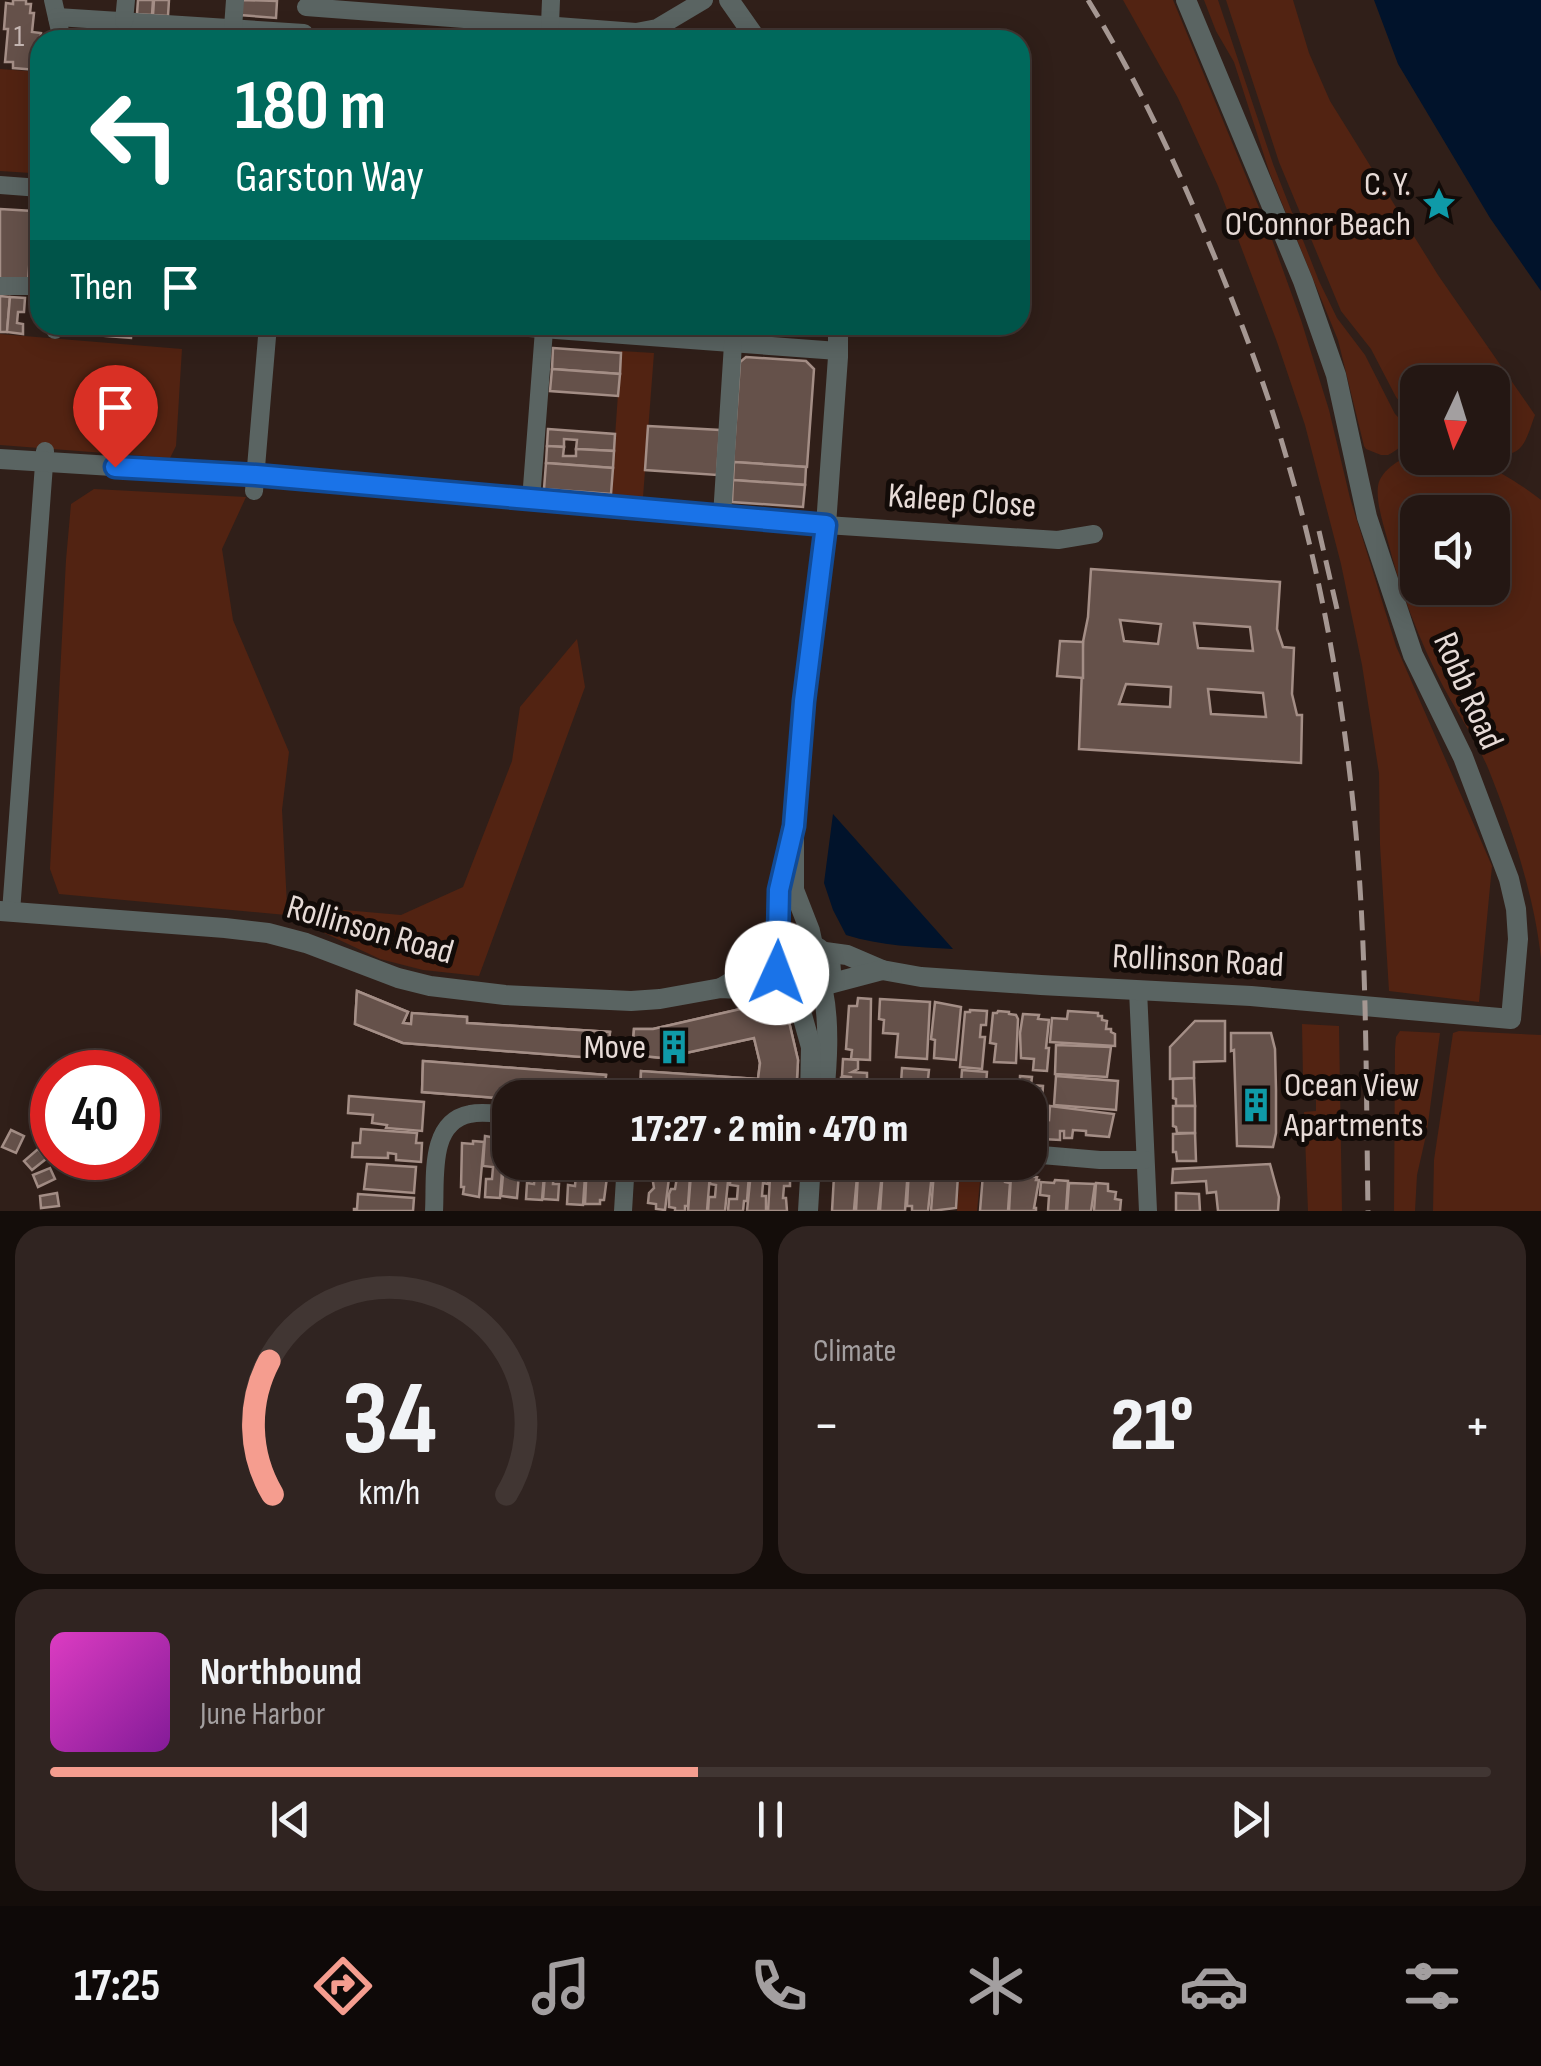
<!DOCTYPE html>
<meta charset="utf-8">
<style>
body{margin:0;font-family:"Sofia Sans Condensed",sans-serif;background:#302421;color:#f1f3f6;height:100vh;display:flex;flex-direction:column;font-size:38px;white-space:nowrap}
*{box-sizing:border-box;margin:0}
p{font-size:32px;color:#a39fa0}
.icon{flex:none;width:55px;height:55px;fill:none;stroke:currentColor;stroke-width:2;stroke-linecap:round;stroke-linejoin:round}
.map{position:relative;height:1211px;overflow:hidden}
.panel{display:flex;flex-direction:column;gap:15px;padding:15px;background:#140d0a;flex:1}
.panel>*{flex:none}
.top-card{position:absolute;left:30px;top:30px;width:1000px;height:305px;border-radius:30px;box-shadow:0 5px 25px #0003,0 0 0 2px #413633;background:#00695c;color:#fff;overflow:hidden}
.needle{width:65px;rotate:184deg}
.buttons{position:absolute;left:1400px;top:365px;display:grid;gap:20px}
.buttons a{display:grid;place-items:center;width:110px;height:110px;border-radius:20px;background:#241713;box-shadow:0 5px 25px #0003,0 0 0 2px #413633;font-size:50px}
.speed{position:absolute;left:30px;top:1050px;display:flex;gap:20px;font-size:50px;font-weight:700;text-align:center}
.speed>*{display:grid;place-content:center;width:130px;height:130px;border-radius:50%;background:#241713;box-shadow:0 5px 25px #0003,0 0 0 2px #413633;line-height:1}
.speed .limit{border:15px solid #d22;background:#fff;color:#111}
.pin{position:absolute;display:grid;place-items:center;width:85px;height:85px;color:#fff;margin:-102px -42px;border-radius:50% 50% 50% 0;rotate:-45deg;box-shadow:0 0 10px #0007}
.pin .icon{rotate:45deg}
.me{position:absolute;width:110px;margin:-55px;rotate:2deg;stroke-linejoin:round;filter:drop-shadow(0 0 8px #0008)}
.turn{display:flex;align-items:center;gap:35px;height:210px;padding:0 40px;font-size:45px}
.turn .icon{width:130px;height:130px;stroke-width:2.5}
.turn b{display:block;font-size:70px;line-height:85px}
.then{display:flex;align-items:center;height:95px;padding:0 40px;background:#0003;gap:20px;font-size:38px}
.big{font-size:75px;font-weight:800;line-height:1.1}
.panel .card{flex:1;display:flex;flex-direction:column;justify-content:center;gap:15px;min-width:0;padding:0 35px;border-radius:30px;background:#302421}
.panel .dial{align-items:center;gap:0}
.dial svg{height:260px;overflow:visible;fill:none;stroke:#413633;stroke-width:7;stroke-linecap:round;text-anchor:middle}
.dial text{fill:#f1f3f6;stroke:none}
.song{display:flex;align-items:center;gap:30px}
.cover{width:120px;height:120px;border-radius:15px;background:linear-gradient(135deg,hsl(310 70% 55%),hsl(290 70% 35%))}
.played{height:10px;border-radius:5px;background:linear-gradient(90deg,#f59d8f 45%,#413633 45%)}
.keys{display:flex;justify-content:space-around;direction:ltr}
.heat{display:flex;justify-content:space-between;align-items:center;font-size:55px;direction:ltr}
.panel .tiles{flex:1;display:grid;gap:15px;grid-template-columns:1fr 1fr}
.card:last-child{grid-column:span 2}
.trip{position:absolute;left:492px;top:1080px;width:555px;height:100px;border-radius:30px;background:#241713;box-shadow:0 5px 25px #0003,0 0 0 2px #413633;font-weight:800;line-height:100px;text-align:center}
.tab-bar{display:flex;height:160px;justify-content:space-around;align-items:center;background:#0e0908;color:#a39fa0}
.tab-bar .icon{width:70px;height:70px}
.tab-bar .current{color:#f59d8f}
.tab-bar b{font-size:45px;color:#f1f3f6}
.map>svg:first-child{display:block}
</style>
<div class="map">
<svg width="1541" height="1211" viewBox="0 0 1541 1211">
<rect width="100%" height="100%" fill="#301f19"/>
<!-- green -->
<g fill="#522312" fill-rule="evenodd">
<polygon points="1123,0 1173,0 1270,234 1301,320 1329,410 1350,498 1396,646 1492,866 1479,1002 1389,991 1380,845 1379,773 1362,665 1341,564 1305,425 1277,342 1218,186 1178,98"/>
<path d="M 1204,0 L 1218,0 L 1273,164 L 1319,281 L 1337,318 L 1365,355 L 1395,414 L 1408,427 C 1409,440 1400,449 1388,455 L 1381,455 L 1366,449 L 1364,446 L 1338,340 L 1270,174 L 1234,62 L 1216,31 Z"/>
<path d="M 1226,0 L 1293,0 L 1309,53 L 1330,101 L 1438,275 L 1535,415 C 1526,439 1524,459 1493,454 L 1492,382 L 1418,382 L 1417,424 L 1396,397 L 1371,349 L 1341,311 L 1279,162 Z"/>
<polygon points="0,69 40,72 40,98 34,99 34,113 40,114 40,165 31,173 0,171"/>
<polygon points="0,334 182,349 176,446 170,458 0,445"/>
<polygon points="621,351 654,353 643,497 611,494"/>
<path d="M 1417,453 L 1418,458 C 1431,458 1446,456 1460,458 C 1485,461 1521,484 1541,500 L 1541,959 C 1535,898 1511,825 1488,768 C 1476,740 1458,714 1444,688 C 1419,641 1400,590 1387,538 C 1383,523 1376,502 1378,486 C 1381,469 1403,457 1417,453 ZM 1418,512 L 1492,512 L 1492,588 L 1418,588 Z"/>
<polygon points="94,489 246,497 222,549 233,620 289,752 282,810 287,905 401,915 463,887 512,761 520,707 577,639 585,687 479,976 423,970 380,959 286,915 59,894 50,869 66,560 71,504"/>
<polygon points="1302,1024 1339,1026 1342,1211 1308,1211 1304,1112 1316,1111 1316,1080 1303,1079"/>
<polygon points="1400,1031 1440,1033 1427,1131 1417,1175 1415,1211 1394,1211 1395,1049 1396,1037"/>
<polygon points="1459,1031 1541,1035 1541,1211 1433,1211 1434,1160 1453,1033"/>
<polygon points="960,1170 981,1172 977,1211 957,1211"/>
</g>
<!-- water -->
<g fill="#01132b">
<polygon points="1374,0 1541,0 1541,291 1490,218 1398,64"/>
<path d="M 833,814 L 953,949 C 917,947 881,946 846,935 L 833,910 L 824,883 Z"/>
</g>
<!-- building -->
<g fill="#65514a" stroke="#a48e86" stroke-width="2.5" fill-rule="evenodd">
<polygon points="13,0 26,0 26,4 31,4 30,13 34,13 32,32 41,33 37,70 13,68 13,62 5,62 8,29 4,29 6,3 13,4"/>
<polygon points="138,0 153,0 152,15 137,14"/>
<polygon points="154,0 169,0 168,16 153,15"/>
<polygon points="241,0 277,1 276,18 240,15"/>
<polygon points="112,28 128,29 126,40 96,40 97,29 112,30"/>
<polygon points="152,31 177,33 176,40 151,40"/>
<polygon points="0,209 33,211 28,283 0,278"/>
<polygon points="0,296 10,297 7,332 0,332"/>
<polygon points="10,297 25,298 24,312 18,312 17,323 23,324 23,334 7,332"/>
<polygon points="83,325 132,325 131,338 82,334"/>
<polygon points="553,348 621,353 620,374 552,369"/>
<polygon points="746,357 806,361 814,369 807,467 733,462 740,362"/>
<polygon points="552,369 620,374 618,396 550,391"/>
<polygon points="648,426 720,430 717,475 645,470"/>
<polygon points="548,429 615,434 614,451 576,449 577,440 564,439 564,447 547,446"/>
<polygon points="547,446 564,447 563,456 576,456 576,449 614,451 613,468 546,463"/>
<polygon points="734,462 806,467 805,485 733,480"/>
<polygon points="546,463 613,468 611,494 544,489"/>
<polygon points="733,480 805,485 803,507 732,502"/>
<path d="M 1091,569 L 1280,582 L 1277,629 L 1283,647 L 1294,648 L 1292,694 L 1297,715 L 1302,715 L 1301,763 L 1079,749 L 1083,642 L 1088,617 ZM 1120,620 L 1161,624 L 1158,644 L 1124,641 ZM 1194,623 L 1250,627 L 1253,651 L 1198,648 ZM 1126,684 L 1171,687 L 1170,707 L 1119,704 ZM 1208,689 L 1263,693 L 1266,717 L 1211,714 Z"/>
<polygon points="1060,641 1083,642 1083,678 1057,676"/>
<polygon points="357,991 408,1012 403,1023 411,1024 412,1013 467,1017 467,1023 610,1032 607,1059 403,1043 355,1024"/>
<polygon points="357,991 408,1012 403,1023 411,1024 412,1013 467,1017 467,1023 610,1032 607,1059 403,1043 355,1024"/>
<polygon points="858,998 871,999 870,1060 851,1059 852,1050 846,1049 849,1006 857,1006"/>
<polygon points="880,999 930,1002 927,1059 896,1057 898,1034 883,1033 884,1020 879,1019"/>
<polygon points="771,1002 787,1013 798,1060 796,1098 640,1098 641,1071 758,1079 760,1063 754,1038 663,1058 632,1055 634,1029 653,1029"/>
<polygon points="771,1002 787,1013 798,1060 796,1098 640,1098 641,1071 758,1079 760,1063 754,1038 663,1058 632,1055 634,1029 653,1029"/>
<polygon points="935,1002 961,1007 956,1060 934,1058 935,1040 931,1039"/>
<polygon points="970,1010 987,1011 986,1025 981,1025 980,1037 985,1037 982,1069 960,1067 965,1012 970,1012"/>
<polygon points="998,1011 1009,1012 1009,1014 1016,1015 1018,1019 1016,1063 994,1062 996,1044 990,1043 993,1013 997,1013"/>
<polygon points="1068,1011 1098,1013 1098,1016 1102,1016 1102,1020 1107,1021 1106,1029 1111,1029 1111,1032 1115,1034 1115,1046 1050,1042 1052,1018 1067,1019"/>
<polygon points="1023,1014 1039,1015 1038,1019 1049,1020 1046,1048 1049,1048 1047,1071 1033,1070 1034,1059 1021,1058 1020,1033"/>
<polygon points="1195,1021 1225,1021 1225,1061 1194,1062 1194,1078 1170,1079 1170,1047"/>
<polygon points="1231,1033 1271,1033 1275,1049 1276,1090 1276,1133 1273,1147 1237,1146 1234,1050 1231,1051"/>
<polygon points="1056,1045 1111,1047 1107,1077 1055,1074"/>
<polygon points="843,1059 858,1060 858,1069 852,1072 867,1073 867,1098 844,1098 844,1092 841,1091 841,1078 851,1079 851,1077 842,1076"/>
<polygon points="423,1061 606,1075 604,1098 510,1099 422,1092"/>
<polygon points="423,1061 606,1075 604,1098 510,1099 422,1092"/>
<polygon points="902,1068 929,1070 926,1098 900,1098"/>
<polygon points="962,1070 987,1072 985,1098 960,1098"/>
<polygon points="1020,1076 1032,1077 1031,1085 1043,1086 1040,1132 1030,1132 1030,1098 1019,1098"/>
<polygon points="1056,1076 1118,1081 1116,1110 1054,1105"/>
<polygon points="1194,1078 1195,1106 1176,1106 1176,1099 1173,1098 1173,1079"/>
<polygon points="990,1082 1002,1082 1001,1087 1014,1087 1013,1098 989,1098"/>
<polygon points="931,1086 955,1088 954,1098 929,1098"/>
<polygon points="349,1096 424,1102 422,1131 386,1128 387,1125 372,1123 373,1115 348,1113"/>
<polygon points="1050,1106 1114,1114 1109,1137 1086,1135 1086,1131 1073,1130 1072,1138 1064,1138 1064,1131 1060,1131 1060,1140 1042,1139 1043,1119 1049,1120"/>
<polygon points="1173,1106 1195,1106 1195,1133 1177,1133 1176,1127 1173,1126"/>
<polygon points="361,1129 417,1133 416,1143 422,1143 421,1162 396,1160 396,1154 388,1153 388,1158 352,1157 353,1143 360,1143"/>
<polygon points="11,1130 24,1136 16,1153 2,1147"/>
<polygon points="1195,1133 1196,1161 1177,1161 1176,1152 1173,1152 1173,1134"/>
<polygon points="485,1136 497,1138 496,1143 504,1144 500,1198 485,1197 486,1179 492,1179 493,1167 483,1166"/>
<polygon points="510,1138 510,1162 524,1162 523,1174 519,1174 517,1198 501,1196 506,1144 509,1145"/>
<polygon points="473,1141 484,1142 479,1197 463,1194 464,1187 461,1187 462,1143 473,1144"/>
<polygon points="38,1149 46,1159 32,1170 24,1161"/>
<polygon points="525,1162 545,1162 542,1200 526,1199 527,1183 534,1184 535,1171 524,1170"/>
<polygon points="546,1162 567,1162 566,1173 554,1173 553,1184 559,1184 558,1200 543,1199"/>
<polygon points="568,1162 586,1162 583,1205 567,1204 568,1185 575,1186 576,1173 567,1172"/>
<polygon points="587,1162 609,1162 604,1200 600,1200 600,1204 585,1204"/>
<polygon points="651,1162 671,1162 665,1210 656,1209 656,1204 648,1203 649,1193 654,1188 652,1176 650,1176"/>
<polygon points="672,1162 691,1162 688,1206 685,1206 685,1211 675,1211 675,1208 669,1207 669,1194 671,1189 675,1189 677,1177 671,1177"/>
<polygon points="692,1162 711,1162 707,1211 688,1211"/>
<polygon points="712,1162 730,1162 725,1211 708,1211 709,1197 715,1197 716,1185 710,1184"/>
<polygon points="731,1162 750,1162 747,1201 744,1201 743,1211 728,1211 729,1199 737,1199 738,1186 730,1185"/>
<polygon points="752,1162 770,1162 768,1184 763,1183 762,1196 766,1196 766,1211 747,1211"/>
<polygon points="771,1162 787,1162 787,1171 790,1172 790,1186 784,1186 783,1198 786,1198 787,1211 768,1211"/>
<polygon points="367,1164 416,1167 414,1193 364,1189"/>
<polygon points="862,1164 879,1165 878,1170 882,1174 878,1211 856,1211 858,1173 861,1173"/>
<polygon points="1270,1164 1279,1197 1278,1211 1218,1211 1216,1192 1207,1193 1206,1181 1172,1183 1173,1169"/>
<polygon points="847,1165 858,1166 854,1210 855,1211 832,1211 834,1176 843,1177 843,1169 847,1168"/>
<polygon points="886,1165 903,1166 903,1168 908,1169 905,1211 880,1211 883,1167 886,1167"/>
<polygon points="50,1168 55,1179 38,1187 33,1175"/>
<polygon points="909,1168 920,1169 920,1173 932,1174 928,1211 912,1211 912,1206 907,1206"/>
<polygon points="934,1171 958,1175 956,1208 931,1211"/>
<polygon points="983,1174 1001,1175 1000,1179 1005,1179 1005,1182 1010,1183 1008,1211 980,1211"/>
<polygon points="1011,1175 1037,1177 1036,1180 1039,1180 1034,1208 1036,1208 1036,1211 1009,1211"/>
<polygon points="1055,1180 1068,1181 1066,1211 1048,1211 1049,1196 1040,1195 1041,1182 1054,1183"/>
<polygon points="1069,1183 1095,1184 1091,1211 1067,1211"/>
<polygon points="1096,1183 1108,1184 1108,1191 1116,1192 1115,1199 1121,1200 1120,1211 1094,1211"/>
<polygon points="57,1193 59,1206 41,1208 40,1196"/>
<polygon points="1176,1193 1199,1194 1200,1211 1176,1211"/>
<polygon points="358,1194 414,1198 413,1211 354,1211 354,1209 357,1209"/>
</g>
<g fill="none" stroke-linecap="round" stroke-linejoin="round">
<!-- minor -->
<g stroke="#5a6462" stroke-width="18">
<polyline points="53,0 62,40"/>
<polyline points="306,7 636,32 657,28 704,0"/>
<polyline points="57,17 304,33"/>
<polyline points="124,21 126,0"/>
<polyline points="550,25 551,0"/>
<polyline points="233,28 235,0"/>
<polyline points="0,185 40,188"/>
<polyline points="0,286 40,286"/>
<polyline points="488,325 838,351"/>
<polyline points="55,330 55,325"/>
<polyline points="254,491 268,325"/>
<polyline points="531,500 544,330"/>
<polyline points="722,516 733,344"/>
<polyline points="826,525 1058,540 1094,534"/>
<polyline points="11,912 45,451"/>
<polyline points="1138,990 1148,1211"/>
<polyline points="1030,1154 1100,1160 1145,1160"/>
<path d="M 434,1211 C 436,1179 428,1122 470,1114 C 483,1111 497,1114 510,1115"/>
<polyline points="623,1211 626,1162"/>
</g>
<!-- tertiary -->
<g stroke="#5a6462" stroke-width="20">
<polyline points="729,0 757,40"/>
<polyline points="0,459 256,475 826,525"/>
<polyline points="0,911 225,928 268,933 306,943 398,978 430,986 505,995 631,1001 660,999 721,988 756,990 783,988"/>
<circle cx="804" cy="971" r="27"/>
<polyline points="813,945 810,931 794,890 794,826 804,701 826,525 838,357 838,325"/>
<polyline points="825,952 847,955 882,970 921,977 1041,985 1251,996 1511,1019 1518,939 1516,909 1509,879 1463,757 1413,655 1367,517 1336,375 1303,281 1186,0"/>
<path d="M 783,953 C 774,924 778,891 785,862"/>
<polyline points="829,984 882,970"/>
<polyline points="721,988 764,962 780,958"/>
<path d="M 823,991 C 830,1025 827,1064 824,1098"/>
<polyline points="797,997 811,1047 810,1098"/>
<polyline points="808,1211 811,1162"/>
</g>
<!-- rail -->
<g stroke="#a59792" stroke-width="5" stroke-dasharray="20 10" stroke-linecap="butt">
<path d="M 1088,0 C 1134,75 1172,155 1206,236 C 1237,310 1266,385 1288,463 C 1323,582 1345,711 1356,834 C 1367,959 1366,1086 1368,1211"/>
<polyline points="1319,531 1337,609"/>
</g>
</g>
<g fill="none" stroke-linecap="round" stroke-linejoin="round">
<!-- route casing -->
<g stroke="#114b97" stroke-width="25">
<polyline id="route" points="115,467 256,475 826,525 804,701 794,826 779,890 778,938 783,953 780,958 777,973"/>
</g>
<!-- route -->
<use href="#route" stroke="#1a73e8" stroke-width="18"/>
</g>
<!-- icons -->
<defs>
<g id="sight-bare" transform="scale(2.7)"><path d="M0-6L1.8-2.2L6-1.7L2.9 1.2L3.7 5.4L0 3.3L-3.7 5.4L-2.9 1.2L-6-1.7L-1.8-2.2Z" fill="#0f9aa8" stroke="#120b08" stroke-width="2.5" paint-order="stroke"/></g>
<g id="building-bare" transform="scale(2.7)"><path d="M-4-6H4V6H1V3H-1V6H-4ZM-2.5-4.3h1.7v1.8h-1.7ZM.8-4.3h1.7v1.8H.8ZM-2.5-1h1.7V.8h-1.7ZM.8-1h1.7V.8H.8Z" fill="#0f9aa8" stroke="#120b08" stroke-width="2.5" paint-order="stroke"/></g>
</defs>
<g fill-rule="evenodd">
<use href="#sight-bare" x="1439" y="204"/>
<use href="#building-bare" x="674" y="1047"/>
<use href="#building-bare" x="1256" y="1105"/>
</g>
<g text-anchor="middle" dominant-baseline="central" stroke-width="10" stroke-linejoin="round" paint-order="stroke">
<!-- number labels -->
<g font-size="30" fill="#c6b8b4">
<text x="19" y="37">1</text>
</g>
<!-- poi labels -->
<g font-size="35" fill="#e7dbd7" stroke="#120b08" text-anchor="end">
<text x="1411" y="184">C. Y.<tspan x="1411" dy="40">O'Connor Beach</tspan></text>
<text x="646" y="1047">Move</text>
<text x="1284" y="1085" text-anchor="start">Ocean View<tspan x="1284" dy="40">Apartments</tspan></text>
</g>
<!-- street labels -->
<g font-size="35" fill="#e7dbd7" stroke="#120b08">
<text transform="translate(962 501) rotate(4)">Kaleep Close</text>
<text transform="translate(1468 691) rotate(66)">Robb Road</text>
<text transform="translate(370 930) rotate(16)">Rollinson Road</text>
<text transform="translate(1198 961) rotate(3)">Rollinson Road</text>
</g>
</g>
</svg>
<div class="buttons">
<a><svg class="needle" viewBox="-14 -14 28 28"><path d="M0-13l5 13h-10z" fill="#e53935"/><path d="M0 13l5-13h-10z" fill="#a39fa0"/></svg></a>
<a><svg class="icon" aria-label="sound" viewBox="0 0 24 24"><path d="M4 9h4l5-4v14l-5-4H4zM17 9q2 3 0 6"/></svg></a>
</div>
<div class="speed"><div class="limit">40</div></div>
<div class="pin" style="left:115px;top:467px;background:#d93025"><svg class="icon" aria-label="arrive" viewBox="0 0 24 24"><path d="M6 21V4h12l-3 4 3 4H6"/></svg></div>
<svg class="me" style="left:777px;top:973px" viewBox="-20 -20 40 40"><circle r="19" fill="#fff"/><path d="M0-13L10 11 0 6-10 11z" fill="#1a73e8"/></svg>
<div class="trip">17:27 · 2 min · 470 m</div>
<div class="top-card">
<div class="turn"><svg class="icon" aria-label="left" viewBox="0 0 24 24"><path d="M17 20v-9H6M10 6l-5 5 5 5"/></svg><div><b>180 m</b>Garston Way</div></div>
<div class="then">Then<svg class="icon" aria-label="arrive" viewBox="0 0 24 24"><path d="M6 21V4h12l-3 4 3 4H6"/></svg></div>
</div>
</div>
<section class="panel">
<div class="tiles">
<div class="card dial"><svg viewBox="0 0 100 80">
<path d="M14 69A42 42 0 1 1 86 69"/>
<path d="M14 69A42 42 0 0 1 13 28" stroke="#f59d8f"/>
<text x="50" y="56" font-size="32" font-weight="700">34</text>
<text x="50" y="72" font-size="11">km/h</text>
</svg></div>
<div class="card"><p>Climate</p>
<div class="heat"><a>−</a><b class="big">21°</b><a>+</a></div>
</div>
<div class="card">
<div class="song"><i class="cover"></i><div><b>Northbound</b><p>June Harbor</p></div></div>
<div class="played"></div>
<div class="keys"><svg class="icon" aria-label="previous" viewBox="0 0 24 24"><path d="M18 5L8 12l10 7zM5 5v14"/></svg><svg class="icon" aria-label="pause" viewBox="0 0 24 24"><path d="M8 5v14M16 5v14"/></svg><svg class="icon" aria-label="next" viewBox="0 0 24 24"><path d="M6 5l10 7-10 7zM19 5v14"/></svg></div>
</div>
</div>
</section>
<nav class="tab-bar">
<b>17:25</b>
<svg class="icon current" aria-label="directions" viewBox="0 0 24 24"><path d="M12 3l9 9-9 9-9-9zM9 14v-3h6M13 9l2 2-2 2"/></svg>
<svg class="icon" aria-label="music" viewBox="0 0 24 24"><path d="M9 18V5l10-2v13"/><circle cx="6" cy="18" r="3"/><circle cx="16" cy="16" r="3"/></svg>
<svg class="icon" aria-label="phone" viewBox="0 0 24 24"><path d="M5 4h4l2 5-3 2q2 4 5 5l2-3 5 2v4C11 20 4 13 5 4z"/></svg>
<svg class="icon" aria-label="climate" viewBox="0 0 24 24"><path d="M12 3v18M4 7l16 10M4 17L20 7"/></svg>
<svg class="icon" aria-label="car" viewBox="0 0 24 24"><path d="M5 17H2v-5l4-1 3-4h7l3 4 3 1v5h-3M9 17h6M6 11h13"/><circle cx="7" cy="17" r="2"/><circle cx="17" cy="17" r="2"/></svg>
<svg class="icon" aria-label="filters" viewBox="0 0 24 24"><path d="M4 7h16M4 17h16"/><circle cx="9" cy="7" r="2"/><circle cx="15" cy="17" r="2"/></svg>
</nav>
